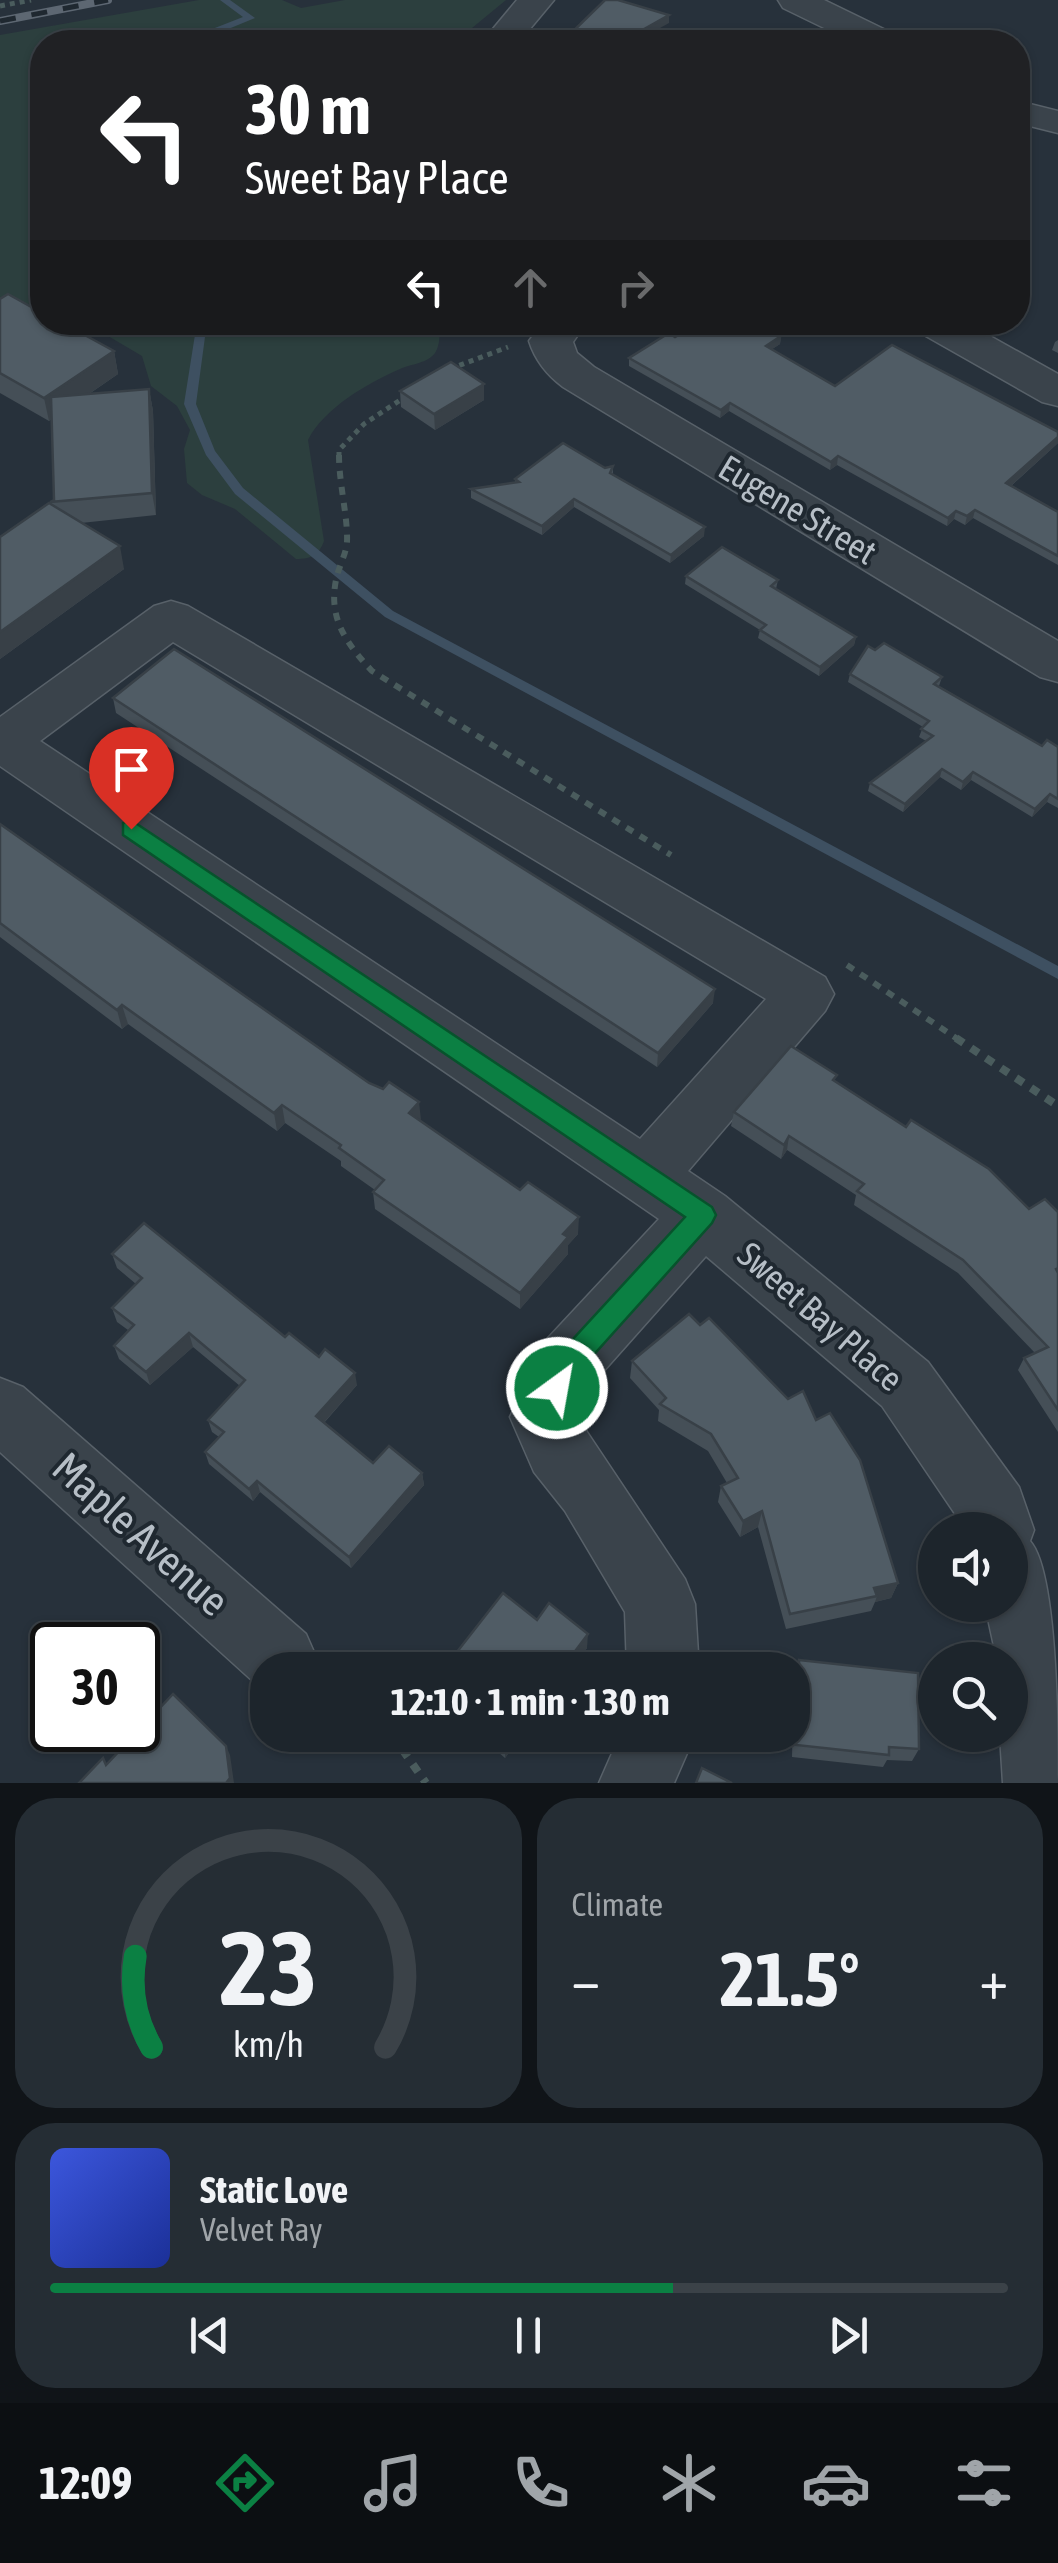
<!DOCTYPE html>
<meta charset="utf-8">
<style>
body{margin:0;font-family:"Asap Condensed",sans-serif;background:#252d34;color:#f1f3f6;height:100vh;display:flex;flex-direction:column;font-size:38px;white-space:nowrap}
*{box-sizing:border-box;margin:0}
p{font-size:32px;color:#a0a5a9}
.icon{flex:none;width:55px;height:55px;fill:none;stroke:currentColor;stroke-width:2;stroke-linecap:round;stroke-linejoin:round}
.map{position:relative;height:1783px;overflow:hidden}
.drawer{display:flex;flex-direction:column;gap:15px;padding:15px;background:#101418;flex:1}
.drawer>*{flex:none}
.banner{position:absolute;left:30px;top:30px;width:1000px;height:305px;border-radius:40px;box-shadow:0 2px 8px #0004,0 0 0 2px #3b4248;background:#202124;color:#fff;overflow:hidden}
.controls{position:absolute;left:918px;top:1512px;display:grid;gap:20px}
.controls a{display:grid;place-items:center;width:110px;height:110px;border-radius:50%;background:#1d252c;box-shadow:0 2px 8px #0004,0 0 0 2px #3b4248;font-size:50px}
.speed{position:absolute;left:30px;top:1622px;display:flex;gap:20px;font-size:50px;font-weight:700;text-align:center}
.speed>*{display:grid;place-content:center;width:130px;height:130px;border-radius:50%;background:#1d252c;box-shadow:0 2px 8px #0004,0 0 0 2px #3b4248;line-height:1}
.speed .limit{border:5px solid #111;border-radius:15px;background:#fff;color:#111}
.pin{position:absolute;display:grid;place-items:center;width:85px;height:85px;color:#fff;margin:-102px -42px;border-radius:50% 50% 50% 0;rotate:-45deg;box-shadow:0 0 10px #0007}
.pin .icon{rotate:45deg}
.me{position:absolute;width:110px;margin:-55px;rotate:32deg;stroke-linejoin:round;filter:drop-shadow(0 0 8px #0008)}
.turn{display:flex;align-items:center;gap:35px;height:210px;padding:0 50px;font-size:45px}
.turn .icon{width:130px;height:130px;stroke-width:2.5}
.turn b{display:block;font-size:70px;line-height:85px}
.lanes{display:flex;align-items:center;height:95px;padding:0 50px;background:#0003;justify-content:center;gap:50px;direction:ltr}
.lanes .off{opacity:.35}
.big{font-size:75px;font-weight:700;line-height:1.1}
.drawer .widget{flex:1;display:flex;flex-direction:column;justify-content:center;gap:15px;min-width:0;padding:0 35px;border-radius:40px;background:#252d34}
.drawer .dial{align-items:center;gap:0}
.dial svg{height:260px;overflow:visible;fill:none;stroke:#3b4248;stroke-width:7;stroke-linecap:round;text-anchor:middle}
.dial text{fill:#f1f3f6;stroke:none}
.song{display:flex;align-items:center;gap:30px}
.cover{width:120px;height:120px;border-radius:15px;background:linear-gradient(135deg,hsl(230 70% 55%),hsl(230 70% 35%))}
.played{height:10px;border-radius:5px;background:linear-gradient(90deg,#0b8043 65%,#3b4248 65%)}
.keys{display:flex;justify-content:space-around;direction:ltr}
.heat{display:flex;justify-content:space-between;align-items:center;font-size:55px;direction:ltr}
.drawer .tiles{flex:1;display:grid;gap:15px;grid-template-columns:1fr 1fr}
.widget:last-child{grid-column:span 2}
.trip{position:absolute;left:250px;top:1652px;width:560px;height:100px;border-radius:40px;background:#1d252c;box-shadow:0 2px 8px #0004,0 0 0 2px #3b4248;font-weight:700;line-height:100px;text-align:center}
.dock{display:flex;height:160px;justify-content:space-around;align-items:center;background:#0c0f12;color:#a0a5a9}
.dock .icon{width:70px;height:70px}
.dock .selected{color:#0b8043}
.dock b{font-size:45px;color:#f1f3f6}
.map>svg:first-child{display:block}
</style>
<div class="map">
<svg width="1058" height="1783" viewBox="0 0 1058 1783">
<rect width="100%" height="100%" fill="#27313b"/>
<!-- green -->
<g fill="#2c3f3e">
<polygon points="199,0 282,0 301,8 345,0 506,0 455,42 42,42 42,305 0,310 0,35"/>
<path d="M 86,323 L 440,323 C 439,332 441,344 435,353 C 428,363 411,364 400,369 C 368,383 324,408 308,440 L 324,541 C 319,555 311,559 296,559 L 235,509 L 202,495 L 187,483 L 184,449 L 190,430 L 177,406 L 151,386 L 142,356 Z"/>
</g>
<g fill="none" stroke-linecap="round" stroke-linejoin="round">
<!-- stream -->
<g fill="#3e5061" fill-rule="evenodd">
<polygon points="220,0 230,0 255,18 204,39 203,42 195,42 197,35 243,17"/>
<polygon points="197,322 207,322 196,404 215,451 243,488 393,611 1058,966 1058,979 385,617 235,494 206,455 184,404"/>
</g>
<!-- minor casing -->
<g stroke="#586169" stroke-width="3">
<g id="minor">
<polygon points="517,0 554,0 519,42 482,42"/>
<polygon points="778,0 824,0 894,34 899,42 853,42 783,8"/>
<polygon points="1018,101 1058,111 1058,133 1018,123"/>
<path d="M 543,322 L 587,322 L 573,342 L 577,353 L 594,367 L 1058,641 L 1058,682 L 1040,677 L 563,387 C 547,375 535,360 529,341 Z"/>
<polygon points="911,322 965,322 1058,374 1058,406 1042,402 917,331"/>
<path d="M 171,601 L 188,606 L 825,977 L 834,994 L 825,1011 L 688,1171 L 725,1196 L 928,1362 L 1019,1487 L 1034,1530 L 1030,1541 C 1058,1572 1058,1732 1058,1783 L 1003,1783 L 1000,1735 L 1010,1735 L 1010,1660 L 997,1660 L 985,1605 L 1010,1605 L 1010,1530 L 966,1530 L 882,1406 L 706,1256 L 594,1382 L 577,1417 L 685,1579 L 695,1604 L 699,1670 L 627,1670 L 625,1612 L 565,1511 L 534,1472 L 510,1417 L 548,1338 L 659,1219 L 0,766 L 0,717 L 154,606 ZM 173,642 L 766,999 L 640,1139 L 40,741 Z"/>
<polygon points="0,1378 23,1387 306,1634 317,1659 312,1670 268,1670 268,1689 256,1684 0,1452"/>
<polygon points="620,1735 695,1735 674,1783 599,1783"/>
</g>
</g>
<!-- path-far2 -->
<g stroke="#4a5c5d" stroke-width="5" stroke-dasharray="5 5" stroke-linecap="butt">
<polyline points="0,6 31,0"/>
<polyline points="450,369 508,347"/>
<polyline points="339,457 339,450 364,424 405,397"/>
</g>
<!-- path-far1 -->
<g stroke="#4a5c5d" stroke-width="6" stroke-dasharray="8 8" stroke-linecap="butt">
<path d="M 339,455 C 339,484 348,517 347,542 C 346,555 338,568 336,580 C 328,619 347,644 372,671 L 671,855"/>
<polyline points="847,965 959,1040"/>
</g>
<!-- path -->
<g stroke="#4a5c5d" stroke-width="8" stroke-dasharray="9 9" stroke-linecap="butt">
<polyline points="956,1038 1058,1106"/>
<polyline points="336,1658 361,1670"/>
<polyline points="392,1735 426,1783"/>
</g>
<!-- minor -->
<use href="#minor" fill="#3a434b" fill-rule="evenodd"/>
<!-- rail casing -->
<g stroke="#5d6772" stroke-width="8">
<polyline id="rail" points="0,21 108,0"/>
</g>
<!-- rail -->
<use href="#rail" stroke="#1f2830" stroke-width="5" stroke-dasharray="16" stroke-linecap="butt"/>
</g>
<!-- wall -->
<g fill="#454f57">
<polygon points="0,299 114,351 118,374 89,394 149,389 153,411 156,515 81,523 124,569 0,659 0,537 54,500 52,419 49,421 0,393"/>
<polygon points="779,335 781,336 780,344 772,349 835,386 1058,432 1058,443 1011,486 1058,512 1058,565 973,518 965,525 954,519 947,526 837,465 830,470 729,411 720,418 629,366 629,358 675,337"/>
<polygon points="1058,340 1058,353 1052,350 1055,342"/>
<polygon points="400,391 484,400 435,430 401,407"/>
<polygon points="613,466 613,475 704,536 670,563 574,507 542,535 471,498 471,489 515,482 515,479"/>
<polygon points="686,576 778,580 776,589 856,637 854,645 819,676 758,638 760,630 685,584"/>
<polygon points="875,650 942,677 939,686 1042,746 1058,747 1058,808 1047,802 1032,817 971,780 961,790 940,777 903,812 868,791 870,783 926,741 919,737 923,727 848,682 850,674"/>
<polygon points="113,698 713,1003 657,1067 116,713"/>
<polygon points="0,824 420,1121 578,1234 568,1245 568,1254 520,1309 375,1209 373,1192 375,1190 341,1166 341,1161 285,1123 277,1131 128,1024 122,1029 0,937"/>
<polygon points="836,1082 1029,1209 1058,1212 1058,1432 1018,1370 1024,1358 1035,1353 958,1273 854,1205 856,1195 787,1150 781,1159 731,1126 734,1112"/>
<polygon points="112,1254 285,1337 357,1385 324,1423 373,1463 422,1473 424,1485 351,1568 260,1492 253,1501 209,1464 205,1452 219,1437 212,1432 208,1420 240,1386 193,1347 150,1385 119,1359 114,1346 128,1330 117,1322 112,1308 136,1284 117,1268"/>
<polygon points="700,1325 788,1399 816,1420 898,1583 891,1598 875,1602 871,1611 786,1629 758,1527 740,1537 718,1502 721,1486 727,1483 708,1451 658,1421 659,1410 630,1378 632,1361"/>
<polygon points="537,1620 587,1648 571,1670 454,1670 453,1657"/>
<polygon points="799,1660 919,1749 912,1761 887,1760 883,1767 792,1757 794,1674"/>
<polygon points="478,1735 522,1735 505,1758"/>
</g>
<!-- shaded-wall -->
<g fill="#384047">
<polygon points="669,15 669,23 635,42 621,42"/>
<polygon points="787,322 799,322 772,340 773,331"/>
<polygon points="781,336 780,344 765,354 766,346"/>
<polygon points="114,351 118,374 49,421 44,398"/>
<polygon points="484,384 484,400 435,430 434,414"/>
<polygon points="149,389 153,411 156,515 152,493"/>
<polygon points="730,403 729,411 720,418 721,410"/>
<polygon points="1058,437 1058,443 1004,492 1006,483"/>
<polygon points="838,456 837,465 830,470 831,462"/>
<polygon points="574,499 574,507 542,535 542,526"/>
<polygon points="975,510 973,518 965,525 967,516"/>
<polygon points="956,511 954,519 947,526 948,518"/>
<polygon points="705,527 704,536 670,563 671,555"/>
<polygon points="120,546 124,569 0,659 0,632"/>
<polygon points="856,637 854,645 819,676 820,667"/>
<polygon points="942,769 940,777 903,812 905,804"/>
<polygon points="973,772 971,780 961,790 963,782"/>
<polygon points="1050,794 1047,802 1032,817 1035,809"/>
<polygon points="715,989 713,1003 657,1067 658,1053"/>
<polygon points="122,1005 128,1024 122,1029 117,1010"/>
<polygon points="419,1102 421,1120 409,1113"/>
<polygon points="282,1105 285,1123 277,1131 274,1113"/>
<polygon points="789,1136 787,1150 781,1159 784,1145"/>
<polygon points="579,1217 578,1234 568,1245 568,1254 520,1309 520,1293 563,1234"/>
<polygon points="189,1333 193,1347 150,1385 146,1372"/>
<polygon points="355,1373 357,1385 318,1429 316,1416"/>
<polygon points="422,1473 424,1485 351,1568 349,1557"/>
<polygon points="257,1481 260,1492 253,1501 249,1489"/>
<polygon points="762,1511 758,1527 740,1537 743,1521"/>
<polygon points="898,1583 891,1598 875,1602 877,1596 874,1588"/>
<polygon points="588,1634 587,1648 571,1670 561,1670"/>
<polygon points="512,1735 522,1735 505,1758 505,1745"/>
<polygon points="226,1746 230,1755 234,1783 226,1783"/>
</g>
<!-- building -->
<g fill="#505c65" stroke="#384047" stroke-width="2.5">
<polygon points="605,0 618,0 669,15 621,42 562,42"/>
<polygon points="8,294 42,313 42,322 61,322 114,351 44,398 0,373 0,299"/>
<polygon points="700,322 787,322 773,331 781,336 766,346 835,386 892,345 1058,432 1058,437 1006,483 1058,512 1058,556 975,510 967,516 956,511 948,518 838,456 831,462 730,403 721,410 629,358 669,333 675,337"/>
<polygon points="451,362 484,384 434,414 400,391"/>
<polygon points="149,389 152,493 50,502 54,500 51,397"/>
<polygon points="563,443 605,468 613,466 610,473 705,527 671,555 574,499 542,526 471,489 519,482 515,479"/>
<polygon points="49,503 120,546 0,632 0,537"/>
<polygon points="722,547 778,580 771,586 856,637 820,667 760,630 766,625 686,576"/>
<polygon points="884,643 942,677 934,684 1042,746 1047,740 1058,747 1058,799 1050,794 1035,809 973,772 963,782 942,769 905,804 870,783 933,736 921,729 929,721 850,674 868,646 875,650"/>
<polygon points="174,649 715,989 658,1053 113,698"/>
<polygon points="0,824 369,1083 383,1089 389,1082 419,1102 409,1113 520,1190 528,1182 579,1217 563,1234 568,1237 520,1293 373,1192 384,1180 339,1148 341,1145 282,1105 274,1113 122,1005 117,1010 0,923"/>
<polygon points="791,1046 837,1075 833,1080 906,1127 911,1120 989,1169 1029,1209 1045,1199 1058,1212 1058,1268 1056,1269 1058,1273 1058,1410 1024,1358 1048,1347 963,1260 857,1191 864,1184 789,1136 784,1145 734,1112"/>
<polygon points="144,1223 285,1337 289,1333 319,1357 325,1349 355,1373 316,1416 373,1463 389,1446 422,1473 349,1557 257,1481 249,1489 205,1452 224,1432 208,1420 245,1380 189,1333 146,1372 114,1346 134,1325 112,1308 142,1278 112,1254"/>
<polygon points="689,1314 700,1325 709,1318 788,1399 803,1391 816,1420 830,1413 860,1460 898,1583 874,1588 877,1596 790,1614 762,1511 743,1521 721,1486 738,1478 711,1434 660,1404 666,1398 632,1361"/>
<polygon points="503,1593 537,1620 549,1603 588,1634 561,1670 468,1670 453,1657"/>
<polygon points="799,1660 918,1673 919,1749 889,1747 889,1755 796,1745"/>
<polygon points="173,1694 226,1746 230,1778 226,1783 79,1783 103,1758 106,1765"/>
<polygon points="493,1735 512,1735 505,1745"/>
<polygon points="702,1768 732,1783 696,1783"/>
</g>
<!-- route -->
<polygon fill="#0b8043" stroke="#07532c" stroke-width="2.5" points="131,820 712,1207 716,1215 712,1223 581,1369 567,1397 557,1401 547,1397 543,1388 562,1351 685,1217 123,835 123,823"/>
<g text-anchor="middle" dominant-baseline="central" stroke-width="8" stroke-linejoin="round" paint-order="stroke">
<!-- street labels -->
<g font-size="35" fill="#b6bec6" stroke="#1f2830">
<text transform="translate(798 509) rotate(31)">Eugene Street</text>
<text transform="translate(821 1316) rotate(41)">Sweet Bay Place</text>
</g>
<!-- near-street labels -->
<g font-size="42" fill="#b6bec6" stroke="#1f2830">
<text transform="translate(141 1534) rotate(42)">Maple Avenue</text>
</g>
</g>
</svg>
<div class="controls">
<a><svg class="icon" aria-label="sound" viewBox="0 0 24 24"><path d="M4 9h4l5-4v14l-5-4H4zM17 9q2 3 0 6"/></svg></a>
<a><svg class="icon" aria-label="search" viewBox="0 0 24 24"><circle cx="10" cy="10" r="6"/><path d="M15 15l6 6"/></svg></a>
</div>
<div class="speed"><div class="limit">30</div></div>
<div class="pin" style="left:131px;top:829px;background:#d93025"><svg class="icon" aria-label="arrive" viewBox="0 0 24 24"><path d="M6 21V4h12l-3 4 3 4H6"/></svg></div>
<svg class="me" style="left:557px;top:1388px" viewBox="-20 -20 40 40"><circle r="17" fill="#0b8043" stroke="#fff" stroke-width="3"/><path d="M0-11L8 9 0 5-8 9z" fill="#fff"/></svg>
<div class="trip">12:10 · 1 min · 130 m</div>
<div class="banner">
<div class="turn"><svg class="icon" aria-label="left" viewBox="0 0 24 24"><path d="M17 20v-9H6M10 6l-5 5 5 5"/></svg><div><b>30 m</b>Sweet Bay Place</div></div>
<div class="lanes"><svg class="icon" aria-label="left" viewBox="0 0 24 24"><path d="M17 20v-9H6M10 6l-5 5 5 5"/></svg><svg class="icon off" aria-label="ahead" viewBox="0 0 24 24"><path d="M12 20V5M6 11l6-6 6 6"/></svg><svg class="icon off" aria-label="right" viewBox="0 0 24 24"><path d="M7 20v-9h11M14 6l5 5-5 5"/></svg></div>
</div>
</div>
<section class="drawer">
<div class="tiles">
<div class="widget dial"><svg viewBox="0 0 100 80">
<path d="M14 69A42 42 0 1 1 86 69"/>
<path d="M14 69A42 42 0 0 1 9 41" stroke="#0b8043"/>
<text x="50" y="56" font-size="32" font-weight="700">23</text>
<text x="50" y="72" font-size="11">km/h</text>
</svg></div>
<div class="widget"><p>Climate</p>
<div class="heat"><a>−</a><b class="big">21.5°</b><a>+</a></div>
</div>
<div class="widget">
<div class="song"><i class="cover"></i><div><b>Static Love</b><p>Velvet Ray</p></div></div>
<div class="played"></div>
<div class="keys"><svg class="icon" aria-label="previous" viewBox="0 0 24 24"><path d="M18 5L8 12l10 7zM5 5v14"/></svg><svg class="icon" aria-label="pause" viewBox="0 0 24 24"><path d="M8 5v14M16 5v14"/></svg><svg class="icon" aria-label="next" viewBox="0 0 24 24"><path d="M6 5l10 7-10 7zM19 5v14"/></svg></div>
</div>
</div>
</section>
<nav class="dock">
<b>12:09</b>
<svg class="icon selected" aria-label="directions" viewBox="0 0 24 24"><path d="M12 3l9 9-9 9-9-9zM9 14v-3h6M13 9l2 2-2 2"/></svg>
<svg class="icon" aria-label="music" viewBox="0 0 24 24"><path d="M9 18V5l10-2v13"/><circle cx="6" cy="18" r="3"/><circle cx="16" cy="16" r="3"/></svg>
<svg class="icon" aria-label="phone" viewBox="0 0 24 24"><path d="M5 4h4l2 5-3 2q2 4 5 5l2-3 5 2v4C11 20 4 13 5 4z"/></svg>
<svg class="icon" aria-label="climate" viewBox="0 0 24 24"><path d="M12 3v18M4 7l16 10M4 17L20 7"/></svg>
<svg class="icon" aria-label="car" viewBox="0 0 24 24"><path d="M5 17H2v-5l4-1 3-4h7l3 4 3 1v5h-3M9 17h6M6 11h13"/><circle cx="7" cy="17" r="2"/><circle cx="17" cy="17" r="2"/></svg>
<svg class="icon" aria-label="filters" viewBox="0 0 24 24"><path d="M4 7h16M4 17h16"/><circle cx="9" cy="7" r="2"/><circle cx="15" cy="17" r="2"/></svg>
</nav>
